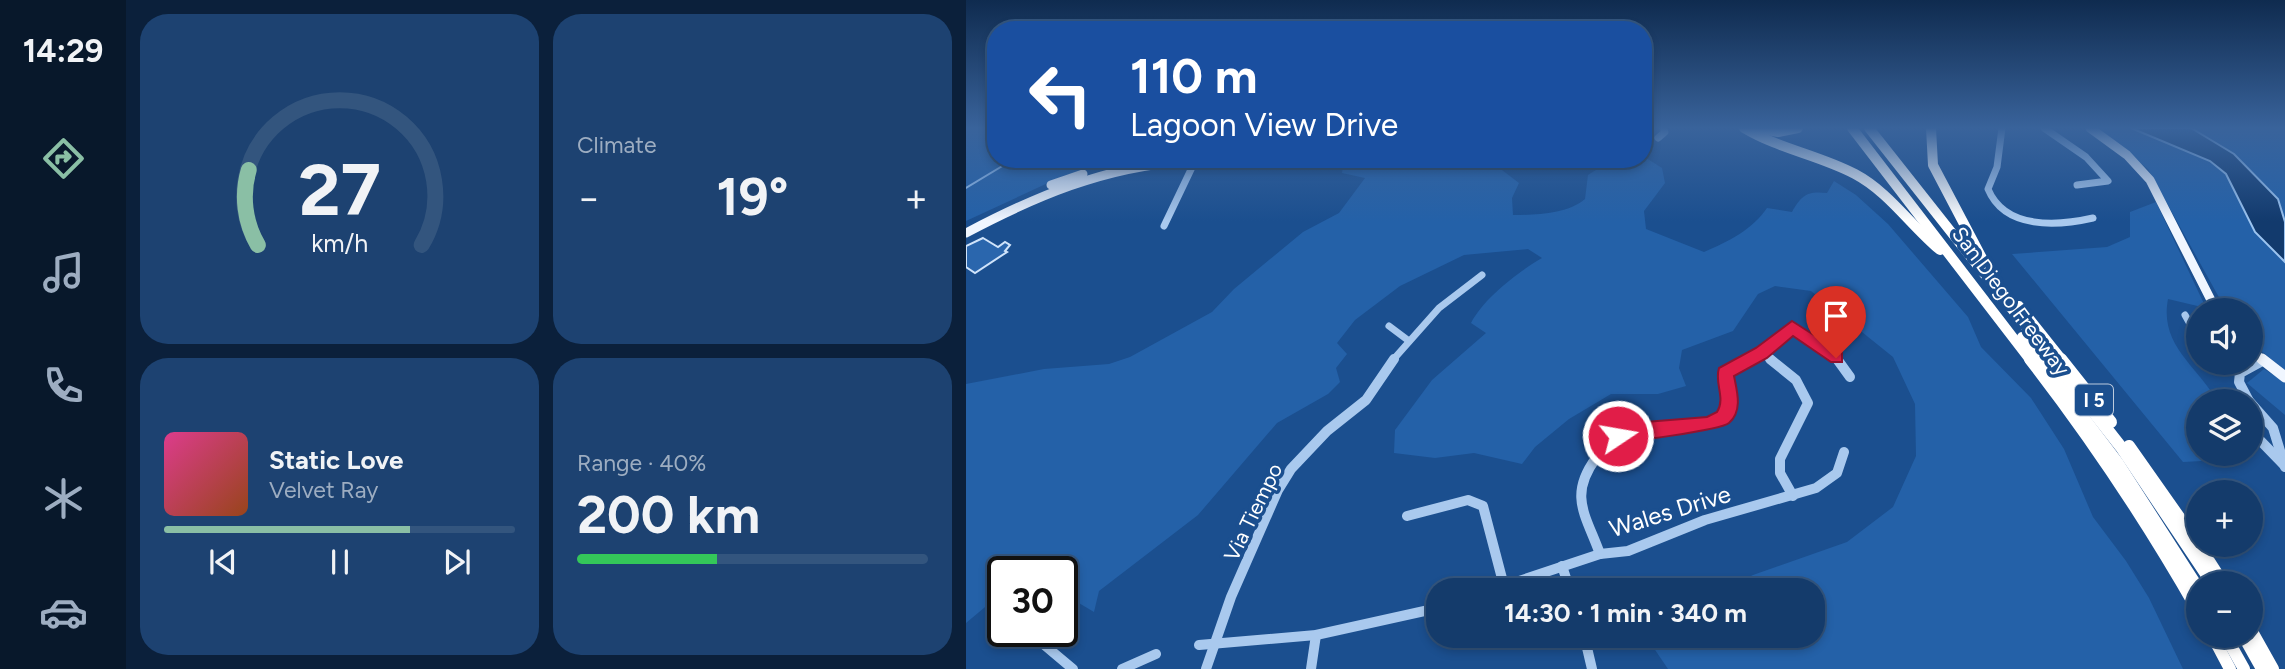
<!DOCTYPE html>
<meta charset="utf-8">
<style>
body{margin:0;font-family:Figtree,sans-serif;background:#1d4271;color:#f1f3f6;height:100vh;display:flex;flex-direction:column;font-size:26px;white-space:nowrap}
*{box-sizing:border-box;margin:0}
p{font-size:23px;color:#9dadc1}
.icon{flex:none;width:38px;height:38px;fill:none;stroke:currentColor;stroke-width:2;stroke-linecap:round;stroke-linejoin:round}
.map{position:relative;flex:1;overflow:hidden}
.details{display:flex;flex-direction:column;gap:14px;padding:14px;background:#0b203b;width:840px}
.details>*{flex:none}
.top-card{position:absolute;left:21px;top:21px;width:665px;height:147px;border-radius:28px;box-shadow:0 4px 10px #0003,0 0 0 2px #33557e;background:#1a4fa0;color:#fff;overflow:hidden}
.fabs{position:absolute;left:1220px;top:298px;display:grid;gap:14px}
.fabs a{display:grid;place-items:center;width:77px;height:77px;border-radius:50%;background:#143b6b;box-shadow:0 4px 10px #0003,0 0 0 2px #33557e;font-size:35px}
.speed{position:absolute;left:21px;top:556px;display:flex;gap:14px;font-size:35px;font-weight:700;text-align:center}
.speed>*{display:grid;place-content:center;width:91px;height:91px;border-radius:50%;background:#143b6b;box-shadow:0 4px 10px #0003,0 0 0 2px #33557e;line-height:1}
.speed .limit{border:4px solid #111;border-radius:10px;background:#fff;color:#111}
.pin{position:absolute;display:grid;place-items:center;width:60px;height:60px;color:#fff;margin:-72px -30px;border-radius:50% 50% 50% 0;rotate:-45deg;box-shadow:0 0 7px #0007}
.pin .icon{rotate:45deg}
.me{position:absolute;width:77px;margin:-38px;rotate:78deg;stroke-linejoin:round;filter:drop-shadow(0 0 5px #0008)}
.turn{display:flex;align-items:center;gap:24px;height:147px;padding:0 28px;font-size:32px}
.turn .icon{width:91px;height:91px;stroke-width:2.5}
.turn b{display:block;font-size:49px;line-height:60px}
.big{font-size:52px;font-weight:700;line-height:1.1}
.details .card{flex:1;display:flex;flex-direction:column;justify-content:center;gap:10px;min-width:0;padding:0 24px;border-radius:28px;background:#1d4271}
.details .dial{align-items:center;gap:0}
.dial svg{height:182px;overflow:visible;fill:none;stroke:#33557e;stroke-width:7;stroke-linecap:round;text-anchor:middle}
.dial text{fill:#f1f3f6;stroke:none}
.song{display:flex;align-items:center;gap:21px}
.cover{width:84px;height:84px;border-radius:10px;background:linear-gradient(135deg,hsl(330 70% 55%),hsl(20 70% 35%))}
.played{height:7px;border-radius:4px;background:linear-gradient(90deg,#8abfa5 70%,#33557e 70%)}
.keys{display:flex;justify-content:space-around;direction:ltr}
.heat{display:flex;justify-content:space-between;align-items:center;font-size:38px;direction:ltr}
.charge{height:10px;border-radius:5px;background:linear-gradient(90deg,#34c759 40%,#33557e 0)}
.details .tiles{flex:1;display:grid;gap:14px;grid-template-columns:repeat(2,1fr)}
.trip{position:absolute;left:460px;top:578px;width:399px;height:70px;border-radius:28px;background:#143b6b;box-shadow:0 4px 10px #0003,0 0 0 2px #33557e;font-weight:700;line-height:70px;text-align:center}
main{display:flex;flex:1;min-height:0}
.dock{display:flex;flex-direction:column;width:126px;justify-content:space-around;align-items:center;background:#08182b;color:#9dadc1}
.dock .icon{width:49px;height:49px}
.dock .current{color:#8abfa5}
.dock b{font-size:32px;color:#f1f3f6}
.map>svg:first-child{display:block}
</style>
<main>
<nav class="dock">
<b>14:29</b>
<svg class="icon current" aria-label="directions" viewBox="0 0 24 24"><path d="M12 3l9 9-9 9-9-9zM9 14v-3h6M13 9l2 2-2 2"/></svg>
<svg class="icon" aria-label="music" viewBox="0 0 24 24"><path d="M9 18V5l10-2v13"/><circle cx="6" cy="18" r="3"/><circle cx="16" cy="16" r="3"/></svg>
<svg class="icon" aria-label="phone" viewBox="0 0 24 24"><path d="M5 4h4l2 5-3 2q2 4 5 5l2-3 5 2v4C11 20 4 13 5 4z"/></svg>
<svg class="icon" aria-label="climate" viewBox="0 0 24 24"><path d="M12 3v18M4 7l16 10M4 17L20 7"/></svg>
<svg class="icon" aria-label="car" viewBox="0 0 24 24"><path d="M5 17H2v-5l4-1 3-4h7l3 4 3 1v5h-3M9 17h6M6 11h13"/><circle cx="7" cy="17" r="2"/><circle cx="17" cy="17" r="2"/></svg>
</nav>
<section class="details">
<div class="tiles">
<div class="card dial"><svg viewBox="0 0 100 80">
<path d="M14 69A42 42 0 1 1 86 69"/>
<path d="M14 69A42 42 0 0 1 10 36" stroke="#8abfa5"/>
<text x="50" y="56" font-size="32" font-weight="700">27</text>
<text x="50" y="72" font-size="11">km/h</text>
</svg></div>
<div class="card"><p>Climate</p>
<div class="heat"><a>−</a><b class="big">19°</b><a>+</a></div>
</div>
<div class="card">
<div class="song"><i class="cover"></i><div><b>Static Love</b><p>Velvet Ray</p></div></div>
<div class="played"></div>
<div class="keys"><svg class="icon" aria-label="previous" viewBox="0 0 24 24"><path d="M18 5L8 12l10 7zM5 5v14"/></svg><svg class="icon" aria-label="pause" viewBox="0 0 24 24"><path d="M8 5v14M16 5v14"/></svg><svg class="icon" aria-label="next" viewBox="0 0 24 24"><path d="M6 5l10 7-10 7zM19 5v14"/></svg></div>
</div>
<div class="card"><p>Range · 40%</p><b class="big">200 km</b><div class="charge"></div></div>
</div>
</section>
<div class="map">
<svg width="1319" height="669" viewBox="0 0 1319 669">
<rect width="100%" height="100%" fill="#1b4f8f"/>
<!-- green -->
<g fill="#2461a8">
<polygon points="0,128 30,128 30,159 167,159 97,176 0,221"/>
<polygon points="1130,128 1319,128 1319,371 1285,342 1284,310 1260,310 1182,169"/>
<path d="M 677,156 L 696,168 L 699,183 L 678,211 L 680,229 L 738,252 C 762,242 787,229 801,208 L 826,212 C 836,194 842,191 861,193 L 868,181 L 890,195 L 922,224 L 1002,317 L 1015,347 L 1065,398 L 1098,449 L 1127,517 L 1160,561 L 1183,598 L 1217,669 L 702,669 L 679,635 L 847,635 L 847,590 L 756,590 L 787,575 L 881,542 L 927,507 L 950,456 L 949,404 L 927,357 L 845,291 L 809,286 L 792,294 L 767,331 L 716,350 L 713,368 L 720,386 L 692,394 L 645,394 L 603,419 L 569,447 L 556,464 L 508,453 L 469,458 L 428,453 L 429,430 L 466,380 L 520,333 L 505,323 C 518,298 552,272 576,258 L 562,249 L 498,255 L 434,286 L 389,320 L 371,343 L 381,354 L 370,368 L 374,382 L 362,394 L 311,423 L 232,515 L 133,591 L 128,612 L 96,593 L 96,572 L 89,572 L 87,563 L 65,563 L 57,572 L 37,572 L 37,592 L 0,623 L 0,384 L 78,369 L 143,364 L 164,357 L 246,312 L 268,289 L 337,232 L 373,213 L 399,178 L 376,173 L 377,166 L 416,159 L 518,164 L 532,167 L 553,183 L 546,198 L 547,215 C 569,215 602,214 619,199 L 622,175 C 640,163 656,159 677,159 Z"/>
<path d="M 1190,202 L 1240,308 L 1202,299 C 1193,346 1232,366 1251,401 L 1232,401 L 1232,453 L 1269,453 L 1274,459 L 1217,462 L 1046,254 L 1141,247 L 1164,237 L 1164,212 Z"/>
<polygon points="1298,369 1319,382 1319,415 1281,383"/>
</g>
<!-- water -->
<polygon fill="#123a6d" stroke="#9cc4f0" stroke-width="2" points="1165,128 1225,128 1268,154 1312,199 1319,222 1319,262 1289,232 1260,174 1244,161"/>
<g fill="none" stroke-linecap="round" stroke-linejoin="round">
<!-- stream -->
<polyline stroke="#9cc4f0" stroke-width="2" points="0,188 48,159"/>
</g>
<!-- building -->
<polygon fill="#2a66ad" stroke="#cfe3fa" stroke-width="2" points="17,238 32,247 39,242 44,245 39,251 41,252 9,273 0,267 0,246"/>
<g fill="none" stroke-linecap="round" stroke-linejoin="round">
<!-- minor-far1 -->
<g stroke="#a9c9ee" stroke-width="7">
<path d="M 1036,128 L 1031,167 L 1022,189 C 1039,230 1092,226 1127,218"/>
<polyline points="1078,128 1120,157 1142,181 1111,185"/>
<polyline points="692,138 699,132 697,128"/>
<polyline points="198,226 230,159"/>
<polyline points="1219,315 1232,338"/>
<polyline points="423,326 443,341"/>
<polyline points="796,353 806,361"/>
<polyline points="426,361 473,308 516,275"/>
<polyline points="781,361 796,353 826,327 872,361"/>
</g>
<!-- minor -->
<g stroke="#a9c9ee" stroke-width="10">
<polyline points="804,359 830,380 842,403 814,459 814,473 827,496"/>
<polyline points="871,359 884,377"/>
<polyline points="1256,362 1274,373"/>
<polyline points="1283,401 1273,382 1274,373 1296,361"/>
<polyline points="1284,402 1307,428 1319,467"/>
<polyline points="1284,430 1318,465"/>
<polyline points="441,516 502,500 517,506 538,586"/>
<path d="M 634,554 C 620,515 602,496 630,458 C 660,416 714,437 755,417 L 763,404 L 759,373 L 785,359"/>
<polyline points="596,566 604,590"/>
<polyline points="526,590 634,554 662,551 739,520 850,488 871,473 878,452"/>
<polyline points="618,635 626,669"/>
<polyline points="76,643 107,669"/>
<polyline points="233,645 350,635 472,608"/>
<polyline points="156,669 190,654"/>
<polyline points="240,669 265,597 312,490 325,469 361,431 400,400 428,359"/>
<polyline points="345,669 350,635"/>
</g>
<!-- major-far1 -->
<g stroke="#f0f6ff" stroke-width="9">
<polyline points="1124,128 1161,155 1184,180 1250,310"/>
<polyline points="85,185 117,174"/>
<path d="M 0,233 C 68,197 138,167 216,162 C 262,159 308,165 354,159"/>
<polyline points="1284,350 1298,361"/>
</g>
<!-- major -->
<polyline stroke="#f0f6ff" stroke-width="11" points="1296,359 1319,377"/>
<!-- highway-far1 -->
<g stroke="#fff" stroke-width="10">
<path d="M 778,128 C 813,149 853,155 889,174 C 923,192 945,226 974,250"/>
<polyline points="791,128 812,132 832,128"/>
<polyline points="886,128 1065,361"/>
<polyline points="903,128 1087,361"/>
<polyline points="965,128 967,165 1017,260"/>
<polyline points="1053,306 1097,361"/>
<polyline points="1056,337 1074,361"/>
</g>
<!-- highway -->
<g stroke="#fff" stroke-width="12">
<path d="M 1064,359 C 1126,439 1182,523 1232,611"/>
<polyline points="1073,359 1151,462 1232,588"/>
<polyline points="1086,359 1155,447 1246,583"/>
<polyline points="1095,359 1145,422"/>
<polyline points="1163,446 1232,544"/>
<polyline points="1232,544 1257,583"/>
<polyline points="1284,628 1307,669"/>
<polyline points="1246,635 1264,669"/>
<polyline points="1259,635 1278,669"/>
<polyline points="1277,635 1296,669"/>
</g>
</g>
<!-- sky -->
<linearGradient id="sky" x2="0" y2="1"><stop stop-color="#0f2b4f"/><stop offset="0.58" stop-color="#39639b"/><stop offset="1" stop-color="#39639b" stop-opacity="0"/></linearGradient>
<rect width="1319" height="221" fill="url(#sky)"/>
<!-- route -->
<path fill="#e11d48" stroke="#92132f" stroke-width="2" d="M 826,321 L 876,353 L 876,362 L 865,362 L 827,336 L 801,358 L 768,376 C 771,391 777,411 763,423 C 755,430 653,444 646,442 L 643,436 L 646,431 L 667,423 L 741,417 L 751,412 C 760,398 748,383 753,368 L 790,348 Z"/>
<g text-anchor="middle" dominant-baseline="central" stroke-width="7" stroke-linejoin="round" paint-order="stroke">
<!-- shield labels -->
<rect fill="#1b4f8f" stroke="#bbcadd" stroke-width="2" x="1109" y="384.5" width="38" height="31" rx="5"/>
<g font-size="19" font-weight="bold" fill="#fff">
<text x="1128" y="400">I 5</text>
</g>
<!-- street labels -->
<g font-size="21" fill="#fff" stroke="#1b4f8f">
<text transform="translate(1045 301) rotate(53)">San Diego Freeway</text>
<text transform="translate(287 512) rotate(-64)">Via Tiempo</text>
</g>
<!-- near-street labels -->
<g font-size="24" fill="#fff" stroke="#1b4f8f">
<text transform="translate(704 511) rotate(-17)">Wales Drive</text>
</g>
</g>
</svg>
<div class="fabs">
<a><svg class="icon" aria-label="sound" viewBox="0 0 24 24"><path d="M4 9h4l5-4v14l-5-4H4zM17 9q2 3 0 6"/></svg></a>
<a><svg class="icon" aria-label="layers" viewBox="0 0 24 24"><path d="M12 4l9 5-9 5-9-5zM3 14l9 5 9-5"/></svg></a>
<a>+</a>
<a>−</a>
</div>
<div class="speed"><div class="limit">30</div></div>
<div class="pin" style="left:870px;top:358px;background:#d93025"><svg class="icon" aria-label="arrive" viewBox="0 0 24 24"><path d="M6 21V4h12l-3 4 3 4H6"/></svg></div>
<svg class="me" style="left:652px;top:436px" viewBox="-20 -20 40 40"><circle r="17" fill="#e11d48" stroke="#fff" stroke-width="3"/><path d="M0-11L8 9 0 5-8 9z" fill="#fff"/></svg>
<div class="trip">14:30 · 1 min · 340 m</div>
<div class="top-card">
<div class="turn"><svg class="icon" aria-label="left" viewBox="0 0 24 24"><path d="M17 20v-9H6M10 6l-5 5 5 5"/></svg><div><b>110 m</b>Lagoon View Drive</div></div>
</div>
</div>
</main>
